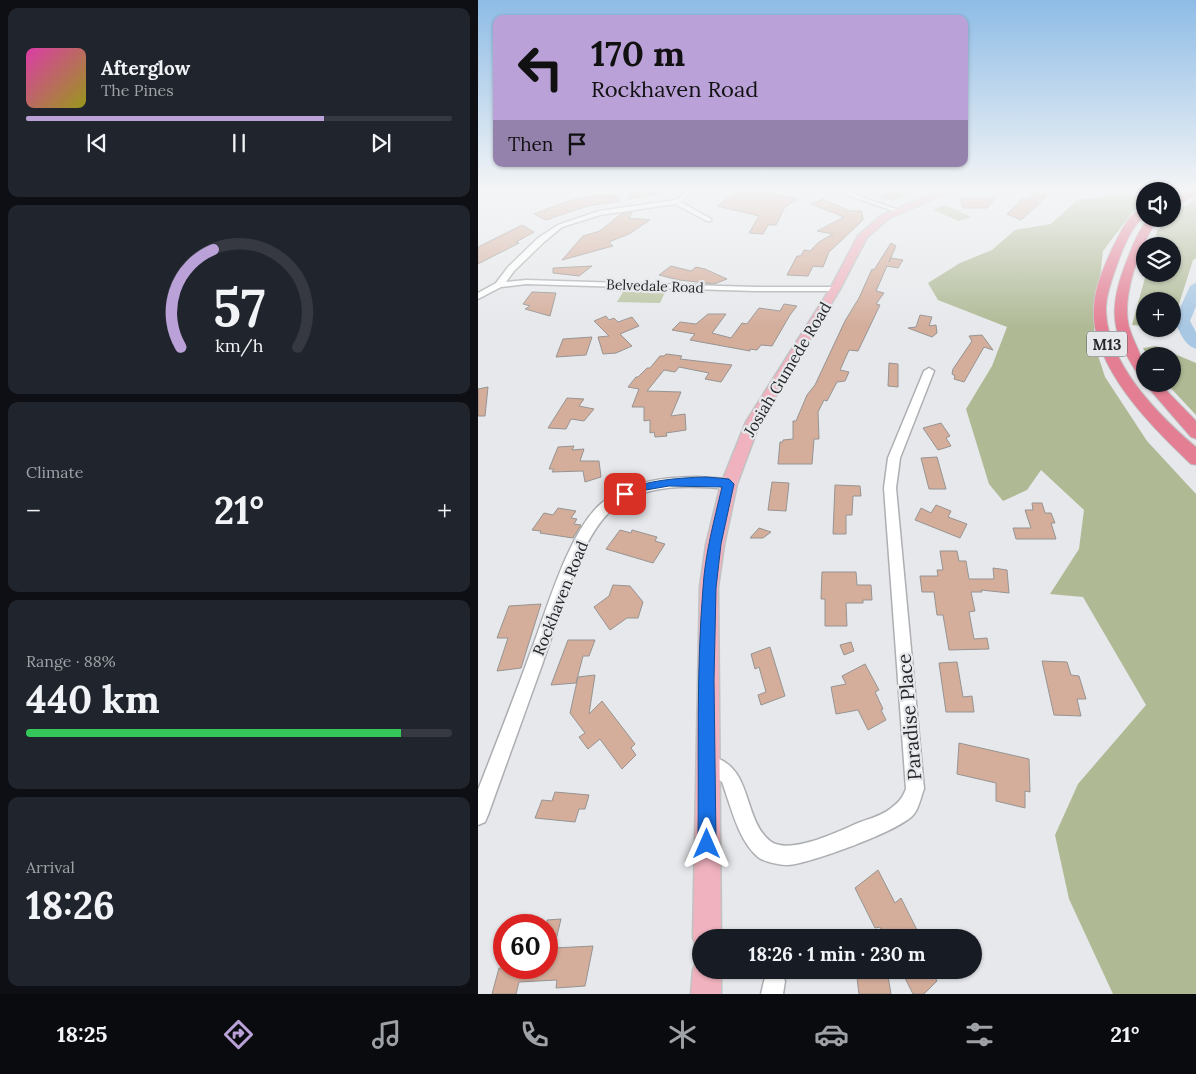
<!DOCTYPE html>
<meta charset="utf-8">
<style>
body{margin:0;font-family:Lora,serif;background:#20242c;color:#f1f3f6;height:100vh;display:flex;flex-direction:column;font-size:19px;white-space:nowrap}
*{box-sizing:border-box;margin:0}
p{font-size:16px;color:#9ea1a6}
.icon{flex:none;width:28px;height:28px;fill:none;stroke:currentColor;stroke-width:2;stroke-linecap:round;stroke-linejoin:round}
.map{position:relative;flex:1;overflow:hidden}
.details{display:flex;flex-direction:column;gap:8px;padding:8px;background:#0d0f14;width:478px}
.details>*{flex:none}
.hud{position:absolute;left:15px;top:15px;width:475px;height:152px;border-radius:10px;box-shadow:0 1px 4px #0004;background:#baa2d8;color:#111;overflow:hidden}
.tools{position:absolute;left:658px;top:182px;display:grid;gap:10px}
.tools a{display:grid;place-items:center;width:45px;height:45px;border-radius:50%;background:#171b24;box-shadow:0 1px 4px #0004;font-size:25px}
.speed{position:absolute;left:15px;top:914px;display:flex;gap:10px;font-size:25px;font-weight:700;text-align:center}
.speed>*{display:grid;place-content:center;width:65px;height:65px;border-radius:50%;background:#171b24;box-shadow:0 1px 4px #0004;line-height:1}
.speed .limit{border:8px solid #d22;background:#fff;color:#111}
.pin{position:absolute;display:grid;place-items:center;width:42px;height:42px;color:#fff;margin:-21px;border-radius:10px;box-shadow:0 2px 8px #0006}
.me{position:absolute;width:55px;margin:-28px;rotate:0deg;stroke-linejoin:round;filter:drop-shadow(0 0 4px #0008)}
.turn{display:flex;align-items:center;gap:18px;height:105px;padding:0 15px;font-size:22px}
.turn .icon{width:65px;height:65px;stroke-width:2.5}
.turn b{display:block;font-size:35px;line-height:42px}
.then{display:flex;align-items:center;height:48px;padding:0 15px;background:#0003;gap:10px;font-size:19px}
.big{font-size:38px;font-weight:700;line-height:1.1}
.details .widget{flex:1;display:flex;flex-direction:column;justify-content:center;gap:8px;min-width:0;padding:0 18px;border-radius:10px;background:#20242c}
.details .dial{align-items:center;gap:0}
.dial svg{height:130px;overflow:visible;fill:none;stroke:#363941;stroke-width:7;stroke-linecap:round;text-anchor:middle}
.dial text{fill:#f1f3f6;stroke:none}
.song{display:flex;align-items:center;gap:15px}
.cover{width:60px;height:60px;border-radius:8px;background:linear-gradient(135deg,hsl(320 70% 55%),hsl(60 70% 35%))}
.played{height:5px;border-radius:2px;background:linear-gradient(90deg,#baa2d8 70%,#363941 70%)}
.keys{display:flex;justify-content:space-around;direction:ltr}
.heat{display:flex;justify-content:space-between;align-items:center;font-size:28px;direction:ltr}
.charge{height:8px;border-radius:4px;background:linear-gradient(90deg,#34c759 88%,#363941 0)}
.trip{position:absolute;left:214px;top:929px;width:290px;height:50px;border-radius:25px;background:#171b24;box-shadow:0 1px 4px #0004;font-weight:700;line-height:50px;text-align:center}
.menu{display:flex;height:80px;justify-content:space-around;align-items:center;background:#090b0e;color:#9ea1a6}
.menu .icon{width:35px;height:35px}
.menu .current{color:#baa2d8}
.menu b{font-size:22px;color:#f1f3f6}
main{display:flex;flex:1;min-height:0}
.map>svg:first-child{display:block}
</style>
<main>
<section class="details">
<div class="widget">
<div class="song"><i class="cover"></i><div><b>Afterglow</b><p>The Pines</p></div></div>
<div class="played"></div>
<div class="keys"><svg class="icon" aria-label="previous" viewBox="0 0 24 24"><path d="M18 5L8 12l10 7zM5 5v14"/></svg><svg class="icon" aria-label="pause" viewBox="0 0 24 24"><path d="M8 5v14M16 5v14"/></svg><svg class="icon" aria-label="next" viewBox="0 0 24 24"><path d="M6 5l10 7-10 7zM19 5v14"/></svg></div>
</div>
<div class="widget dial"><svg viewBox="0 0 100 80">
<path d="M14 69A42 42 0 1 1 86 69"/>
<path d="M14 69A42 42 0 0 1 34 9" stroke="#baa2d8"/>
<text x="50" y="56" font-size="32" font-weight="700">57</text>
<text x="50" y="72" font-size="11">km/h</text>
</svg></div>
<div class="widget"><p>Climate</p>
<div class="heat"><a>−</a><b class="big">21°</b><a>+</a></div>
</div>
<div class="widget"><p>Range · 88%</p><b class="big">440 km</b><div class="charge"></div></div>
<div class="widget"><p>Arrival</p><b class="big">18:26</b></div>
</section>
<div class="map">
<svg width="719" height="994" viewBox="0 0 719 994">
<rect width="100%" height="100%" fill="#e6e8eb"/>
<!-- green -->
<g fill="#b9c3a1">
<polygon points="467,205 494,217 481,221 455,210"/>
<polygon points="145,292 187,292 182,303 139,302"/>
</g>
<!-- forest -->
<g fill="#afb994">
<polygon points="647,194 665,198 625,251 615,340 627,377 669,441 718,494 718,994 635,994 591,899 577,835 600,784 668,705 605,597 572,594 601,549 606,510 563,470 549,490 525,501 511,484 488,409 514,366 529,327 460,300 450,283 482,263 514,250 537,230 573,224 599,200"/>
<polygon points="718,199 718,258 715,260 694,326 694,301 666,301 666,326 654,325 668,274 694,274 694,246 675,246 679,231 690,219 694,219 694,214"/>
<polygon points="678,346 718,363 718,415 689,384 694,384 694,356 669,356 665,348"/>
</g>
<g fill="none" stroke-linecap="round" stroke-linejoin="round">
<!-- river -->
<path fill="#a7c7e3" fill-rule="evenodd" d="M 719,282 L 719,304 L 712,321 L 719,334 L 719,349 C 706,346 702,331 696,321 L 712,286 Z"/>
</g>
<!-- building -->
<g fill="#d4ad9b" stroke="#979492">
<polygon points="150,189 180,189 181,194 150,199"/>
<polygon points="263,189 285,189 282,191 320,199 307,207 298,225 290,225 285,234 271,233 281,216 239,206"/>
<polygon points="419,189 437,189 415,200 401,196"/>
<polygon points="563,189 577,189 543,220 529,214 544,199 548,200"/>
<polygon points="135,193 143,201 110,206 68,220 56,214 87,202 120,194 121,196"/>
<polygon points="482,198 518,198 509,208 485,208"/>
<polygon points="345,199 372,211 384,211 385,220 351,252 345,267 335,266 330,276 309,275 319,256 323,256 326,250 332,251 341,242 355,234 339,231 366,217 333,204"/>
<polygon points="154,212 151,218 172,220 151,234 131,242 135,246 84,260 105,236 122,231 143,214"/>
<polygon points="44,225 56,232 38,242 41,243 0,264 0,247"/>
<polygon points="413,243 418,246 411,262 413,258 425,260 420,268 409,266 398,291 406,293 398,304 402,305 380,351 371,350 362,370 371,372 367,381 359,382 349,401 346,400 340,412 341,439 336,439 334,464 300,464 302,442 305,442 305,440 315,439 315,421 318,421 329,395 337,385 367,321 381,298 394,269 396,270"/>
<polygon points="114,266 101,276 75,273 75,268"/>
<polygon points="193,266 213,271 218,267 227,269 249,279 236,284 201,280 181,275"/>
<polygon points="54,292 78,293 72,316 47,309 52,306 45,304"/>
<polygon points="306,304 319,306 312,315 294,346 283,345 279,350 272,349 272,351 212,340 217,334 194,330 202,322 218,324 230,314 248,314 234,333 253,338 264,323 269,324 281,308 302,311"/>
<polygon points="442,315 454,317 451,326 458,325 459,333 454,337 430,328 438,327"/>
<polygon points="128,316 131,320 136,318 140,322 154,317 161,326 142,334 154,346 138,353 125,354 120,337 131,336 116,321"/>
<polygon points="504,335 515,350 506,347 486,382 476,379 477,376 474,374 475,369 494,341 491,336"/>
<polygon points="114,337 108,355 78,357 85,339"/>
<polygon points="188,354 204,356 202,359 254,365 243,382 227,379 231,373 201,367 197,372 186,370 169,391 203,392 193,416 207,414 208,430 188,433 189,436 177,437 176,432 172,433 172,420 166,421 166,407 154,407 161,389 150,387 158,377 160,377 169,368 172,368 182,356 186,356"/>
<polygon points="411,363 420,364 420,387 410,386"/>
<polygon points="10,387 7,416 0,416 0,389"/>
<polygon points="89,398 106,399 101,406 116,409 106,421 93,419 88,429 70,428"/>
<polygon points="463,423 472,436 468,438 473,446 460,450 445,428"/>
<polygon points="96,446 94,450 106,449 102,461 121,461 123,477 107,482 105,471 74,472 76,469 71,469 80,447"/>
<polygon points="459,457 468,489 451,489 443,458"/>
<polygon points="294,482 311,483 308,511 290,510"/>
<polygon points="357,485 382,486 383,496 375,496 374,515 368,515 368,534 355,534"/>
<polygon points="554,503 564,503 567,513 573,513 577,523 573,523 578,539 538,539 535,528 553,528 547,510 555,510"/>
<polygon points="458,505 473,511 470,517 489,524 482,538 437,520 443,508 453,513"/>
<polygon points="80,508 98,511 93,518 99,519 96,524 103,525 95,538 62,533 63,531 54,530 66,513 75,515"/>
<polygon points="281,528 293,532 285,538 272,538"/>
<polygon points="142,530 153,533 154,530 179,537 177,541 187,544 175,563 128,549"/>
<polygon points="462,551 479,551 481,561 488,561 491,579 516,579 515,568 529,570 531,593 503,590 504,592 493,592 497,611 491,612 496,639 509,638 511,649 471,650 465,615 459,615 456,592 444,592 442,576 460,576 459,570 465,570"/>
<polygon points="344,572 378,572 379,585 393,585 394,600 385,600 385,603 368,603 369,626 347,626 347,599 343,599"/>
<polygon points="135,585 152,586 165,602 160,618 149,618 132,630 116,607 131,596"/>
<polygon points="63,604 43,668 19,671 30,638 19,638 31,606"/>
<polygon points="90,640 117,640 111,656 105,656 98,683 73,685"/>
<polygon points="373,642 376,651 366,655 362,645"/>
<polygon points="292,647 307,696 283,705 280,695 288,692 281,667 277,669 273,654"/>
<polygon points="564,661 589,662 593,675 601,676 608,699 599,699 603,716 576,715"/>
<polygon points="479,662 485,697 494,696 496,712 468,712 461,663"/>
<polygon points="387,664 401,690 397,692 405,709 403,710 408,720 390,730 380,710 358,714 353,687 368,684 364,676"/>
<polygon points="117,675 111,714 124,701 157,744 153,748 158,755 144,769 122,739 110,749 101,737 107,733 92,713 100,677"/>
<polygon points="481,743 551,759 552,792 547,791 547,808 518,801 518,783 479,774"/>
<polygon points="77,792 111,795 107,809 101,809 97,822 57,818 64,800 74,801"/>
<polygon points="400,870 417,903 423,898 443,938 407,938 402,927 397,928 377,888"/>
<polygon points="83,919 76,948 115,946 107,986 78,988 79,980 41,982 38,994 14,994 21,968 69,968 69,920"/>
<polygon points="378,970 409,970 413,994 381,994"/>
<polygon points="423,970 453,970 459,981 446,994 435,994"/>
</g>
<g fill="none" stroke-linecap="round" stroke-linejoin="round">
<!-- minor casing -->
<g stroke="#adafb2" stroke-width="3">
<g id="minor">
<polygon points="209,189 215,189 203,202 233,219 233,221 229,221 197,204 122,215 84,227 66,242 36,271 28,282 48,280 277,287 357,287 361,289 357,291 277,291 48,284 23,287 0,299 0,293 18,283 30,267 60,238 80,225 121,211 197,200 201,199"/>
<polygon points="352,189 361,189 423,211 418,212"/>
<path d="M 451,368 L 456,371 L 422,458 L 418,488 L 446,789 C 443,796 441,808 436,814 C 424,830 331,864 310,865 C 302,865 286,862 280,857 C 260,840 253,806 244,782 L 238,777 L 230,778 L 224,775 L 221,769 L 224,763 L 241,759 C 274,773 266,820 292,841 C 311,856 361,831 380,823 C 390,819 403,816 412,809 C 420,803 424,799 428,789 L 406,488 L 410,458 L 446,371 Z"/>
<path d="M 219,477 L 251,479 L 255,481 L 257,484 L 255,487 L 251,489 C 212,485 167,483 135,509 C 101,536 80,621 65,662 C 47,713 28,764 10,815 L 7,822 L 0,825 L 0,790 C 18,744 36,698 53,651 C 69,610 91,529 125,502 C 151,481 188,477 219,477 Z"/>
<polygon points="296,970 304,973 307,981 305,994 283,994 288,973"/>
</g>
</g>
<!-- major casing -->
<g stroke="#c2c2c3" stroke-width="3">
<g id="major">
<polygon points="467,189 478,189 410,219 389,237 362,289 282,422 259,484 246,545 240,587 243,938 222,938 222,949 219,948 215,938 222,587 228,545 243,484 268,422 352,289 380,236 404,215"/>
<polygon points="222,958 222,970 243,970 243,994 213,994 215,970 219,960"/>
</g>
</g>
<!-- highway casing -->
<g stroke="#c2c2c3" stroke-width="2">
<g id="highway">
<polygon points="714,189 719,189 719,194 694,208 694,201"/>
<path d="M 666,208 L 666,216 C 653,228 646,246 640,262 C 635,277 629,291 628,307 C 627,362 680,415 719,448 L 719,465 L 713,464 C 673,426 612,366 616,307 C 617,286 626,267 634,249 C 641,236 650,212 666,208 Z"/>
<path d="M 670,219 L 680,219 C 662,245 643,296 651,327 C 657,347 667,357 666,378 L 661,376 C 632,332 630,308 649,260 C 655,245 660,231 670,219 Z"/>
<polygon points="667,384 682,384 719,422 719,439 713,437"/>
</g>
</g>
<!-- minor -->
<use href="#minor" fill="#fff" fill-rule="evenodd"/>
<!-- major -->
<use href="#major" fill="#efb2be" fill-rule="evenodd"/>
<!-- highway -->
<use href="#highway" fill="#e47e93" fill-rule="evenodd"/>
</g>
<!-- sky -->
<linearGradient id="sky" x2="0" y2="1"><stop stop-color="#8ebce6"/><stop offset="0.58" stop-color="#f4f5f6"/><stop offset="1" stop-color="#f4f5f6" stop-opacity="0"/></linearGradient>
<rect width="719" height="328" fill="url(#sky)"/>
<!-- route -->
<path fill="#1a73e8" stroke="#114b97" d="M 228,477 L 251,479 L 256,484 L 243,544 L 238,588 L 236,680 L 238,844 L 236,850 L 229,853 L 223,850 L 220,844 C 221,759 218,673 225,588 C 227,554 236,521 244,487 L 191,486 L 168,490 L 147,499 L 141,494 L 143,491 C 172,480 197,478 228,477 Z"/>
<g text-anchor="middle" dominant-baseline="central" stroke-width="4.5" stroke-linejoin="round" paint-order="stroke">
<!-- far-street labels -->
<g font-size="14" fill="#252627" stroke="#e6e8eb">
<text transform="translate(177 286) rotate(2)">Belvedale Road</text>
</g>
<!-- shield labels -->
<rect fill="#e6e8eb" stroke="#5f6062" stroke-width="1" x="609" y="331.5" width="40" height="25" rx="4"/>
<g font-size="15" font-weight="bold" fill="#252627">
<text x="629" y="344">M13</text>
</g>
<!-- street labels -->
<g font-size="16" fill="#252627" stroke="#e6e8eb">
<text transform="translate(309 369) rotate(-59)">Josiah Gumede Road</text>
<text transform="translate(82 598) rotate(-68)">Rockhaven Road</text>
</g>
<!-- near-street labels -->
<g font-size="19" fill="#252627" stroke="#e6e8eb">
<text transform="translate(431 717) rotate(-95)">Paradise Place</text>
</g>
</g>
</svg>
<div class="tools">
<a><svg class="icon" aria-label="sound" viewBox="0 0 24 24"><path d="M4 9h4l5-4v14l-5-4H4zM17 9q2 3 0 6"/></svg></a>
<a><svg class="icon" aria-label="layers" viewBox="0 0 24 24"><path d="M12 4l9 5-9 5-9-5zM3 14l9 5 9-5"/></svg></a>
<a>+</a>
<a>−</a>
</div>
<div class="speed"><div class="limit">60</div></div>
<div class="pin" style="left:147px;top:494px;background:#d93025"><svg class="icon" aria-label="arrive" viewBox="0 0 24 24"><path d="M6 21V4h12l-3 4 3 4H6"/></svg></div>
<svg class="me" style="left:229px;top:844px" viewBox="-20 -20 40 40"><path d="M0-17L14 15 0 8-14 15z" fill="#1a73e8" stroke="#fff" stroke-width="4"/></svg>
<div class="trip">18:26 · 1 min · 230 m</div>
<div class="hud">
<div class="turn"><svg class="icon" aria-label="left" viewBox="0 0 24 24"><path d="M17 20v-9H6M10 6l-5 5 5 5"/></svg><div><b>170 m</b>Rockhaven Road</div></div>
<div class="then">Then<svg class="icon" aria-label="arrive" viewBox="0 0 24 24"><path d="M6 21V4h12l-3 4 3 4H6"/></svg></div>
</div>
</div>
</main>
<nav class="menu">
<b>18:25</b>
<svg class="icon current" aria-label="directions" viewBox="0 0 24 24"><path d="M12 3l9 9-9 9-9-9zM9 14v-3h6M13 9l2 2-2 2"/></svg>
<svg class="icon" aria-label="music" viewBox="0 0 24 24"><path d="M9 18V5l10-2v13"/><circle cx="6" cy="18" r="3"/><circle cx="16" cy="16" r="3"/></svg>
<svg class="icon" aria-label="phone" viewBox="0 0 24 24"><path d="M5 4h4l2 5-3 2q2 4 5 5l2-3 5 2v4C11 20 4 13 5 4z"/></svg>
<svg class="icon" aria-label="climate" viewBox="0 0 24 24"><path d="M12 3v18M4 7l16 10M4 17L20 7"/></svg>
<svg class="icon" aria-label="car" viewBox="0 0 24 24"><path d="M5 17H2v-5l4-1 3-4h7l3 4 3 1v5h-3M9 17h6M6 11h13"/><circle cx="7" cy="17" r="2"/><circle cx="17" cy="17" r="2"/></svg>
<svg class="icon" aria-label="filters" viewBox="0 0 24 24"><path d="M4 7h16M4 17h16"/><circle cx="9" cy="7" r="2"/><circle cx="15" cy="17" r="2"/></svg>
<b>21°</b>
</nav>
